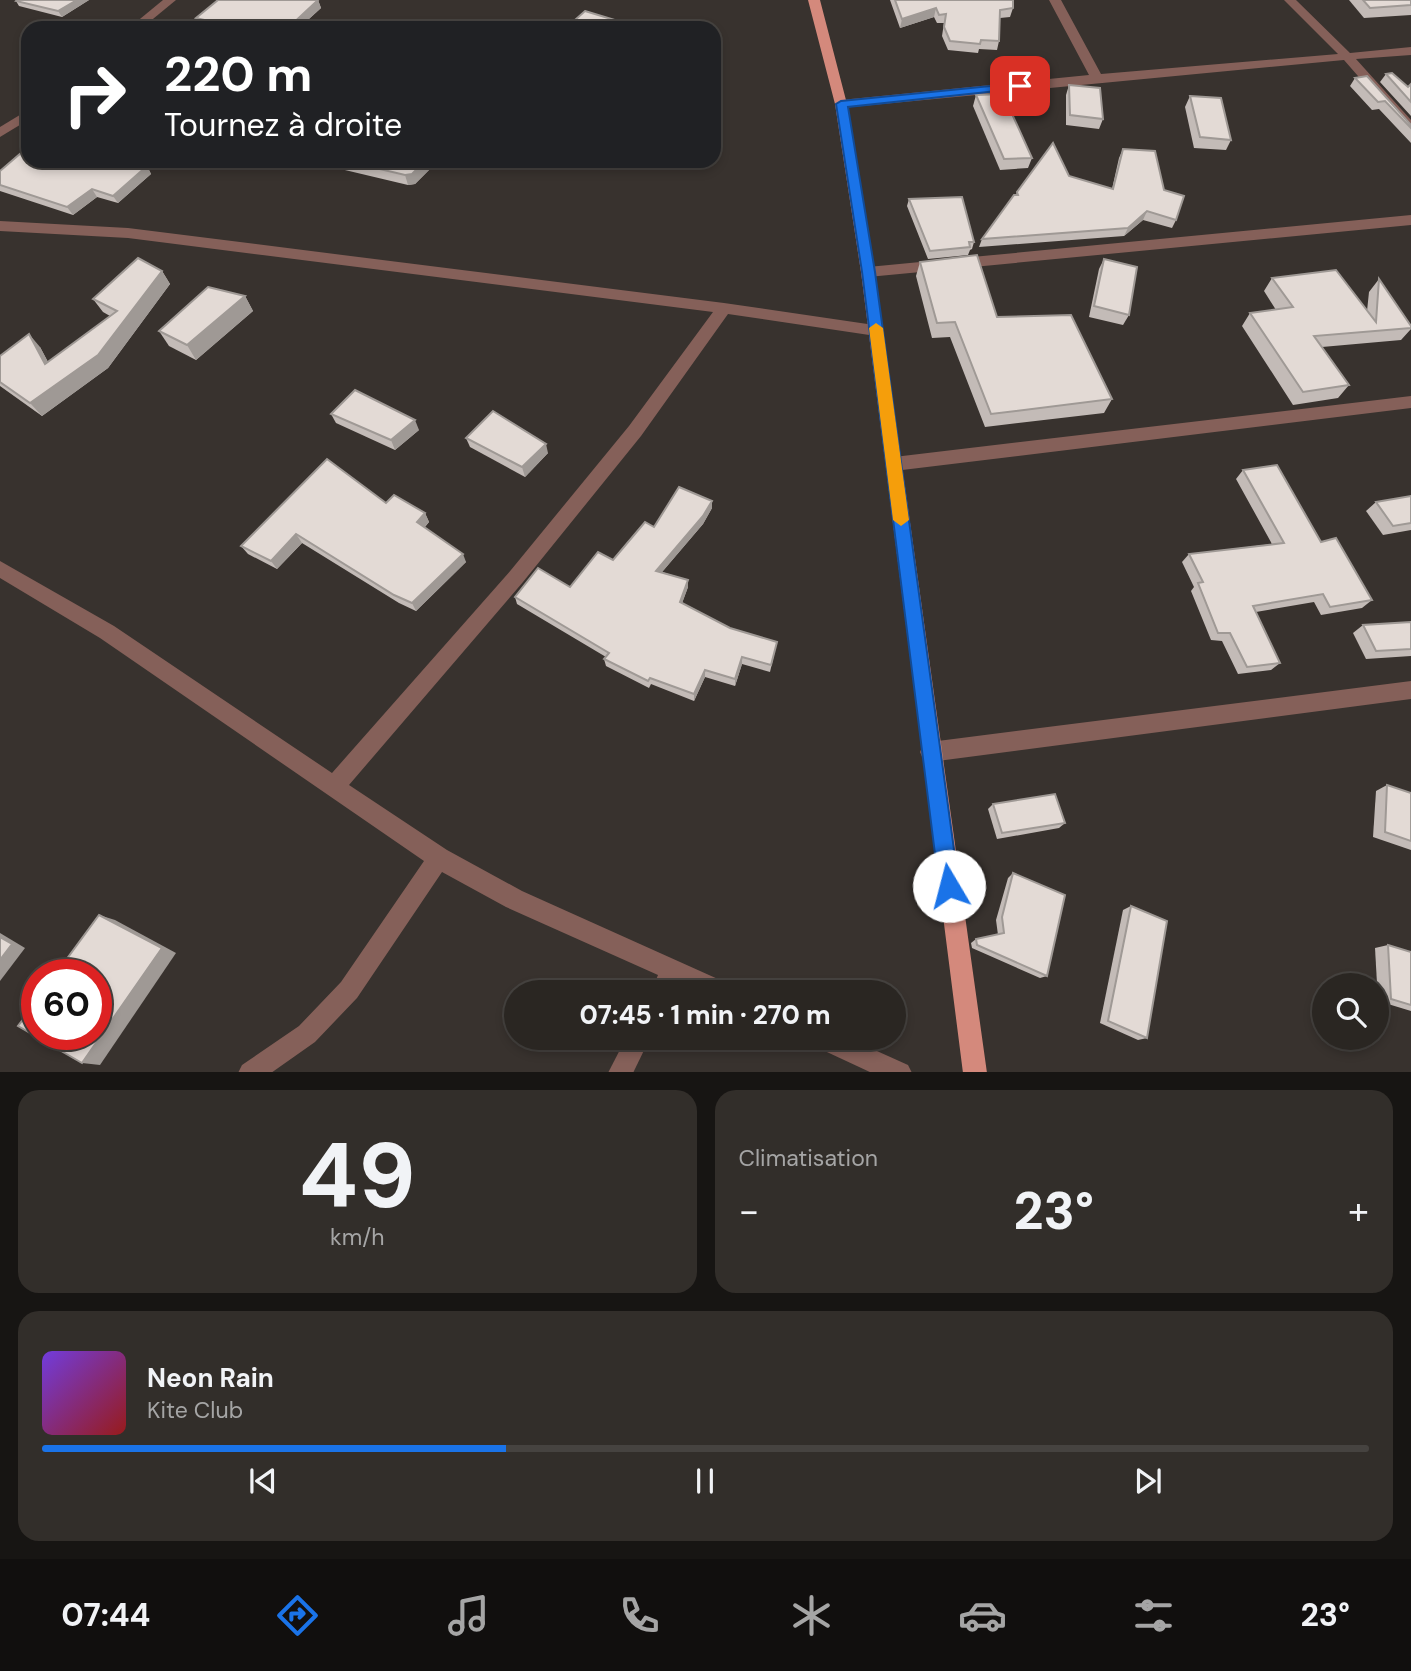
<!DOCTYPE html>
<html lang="fr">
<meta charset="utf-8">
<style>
body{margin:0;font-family:"DM Sans",sans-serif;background:#322e2a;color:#f1f3f6;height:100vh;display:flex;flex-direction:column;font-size:26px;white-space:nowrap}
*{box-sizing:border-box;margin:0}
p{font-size:23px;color:#a5a5a5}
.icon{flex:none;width:38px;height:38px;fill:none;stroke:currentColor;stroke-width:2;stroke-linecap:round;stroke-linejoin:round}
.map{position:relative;height:1072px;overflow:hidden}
.drawer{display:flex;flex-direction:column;gap:18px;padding:18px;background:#171513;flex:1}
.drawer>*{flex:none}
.banner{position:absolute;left:21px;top:21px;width:700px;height:147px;border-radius:21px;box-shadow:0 4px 10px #0003,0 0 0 2px #464340;background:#202124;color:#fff;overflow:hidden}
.tools{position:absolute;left:1312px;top:973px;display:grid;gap:14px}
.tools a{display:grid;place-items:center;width:77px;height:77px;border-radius:50%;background:#2a2622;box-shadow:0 4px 10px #0003,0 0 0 2px #464340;font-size:35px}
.speed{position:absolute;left:21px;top:959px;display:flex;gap:14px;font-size:35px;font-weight:700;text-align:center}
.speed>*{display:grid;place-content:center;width:91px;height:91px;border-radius:50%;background:#2a2622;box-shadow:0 4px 10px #0003,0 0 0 2px #464340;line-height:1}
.speed .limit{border:10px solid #d22;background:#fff;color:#111}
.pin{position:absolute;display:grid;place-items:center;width:60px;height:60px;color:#fff;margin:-30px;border-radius:14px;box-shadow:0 4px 10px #0006}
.me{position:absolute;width:77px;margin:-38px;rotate:352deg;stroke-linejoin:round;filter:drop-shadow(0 0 5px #0008)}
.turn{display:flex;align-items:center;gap:24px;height:147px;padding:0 28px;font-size:32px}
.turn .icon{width:91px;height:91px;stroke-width:2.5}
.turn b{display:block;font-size:49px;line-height:60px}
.big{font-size:52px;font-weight:800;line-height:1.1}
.drawer .card{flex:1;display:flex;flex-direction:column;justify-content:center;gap:10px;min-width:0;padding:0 24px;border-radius:21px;background:#322e2a}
.drawer .dial{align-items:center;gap:0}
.dial b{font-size:91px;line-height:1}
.song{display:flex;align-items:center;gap:21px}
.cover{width:84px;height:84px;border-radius:10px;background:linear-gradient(135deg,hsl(260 70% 55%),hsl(0 70% 35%))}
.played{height:7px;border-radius:4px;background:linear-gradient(90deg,#1a73e8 35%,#464340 35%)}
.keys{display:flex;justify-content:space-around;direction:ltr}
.heat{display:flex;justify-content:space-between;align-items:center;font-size:38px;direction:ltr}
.drawer .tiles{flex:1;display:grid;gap:18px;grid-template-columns:1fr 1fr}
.card:last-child{grid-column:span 2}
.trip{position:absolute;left:504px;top:980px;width:402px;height:70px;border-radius:35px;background:#2a2622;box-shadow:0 4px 10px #0003,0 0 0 2px #464340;font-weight:800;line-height:70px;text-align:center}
.dock{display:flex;height:112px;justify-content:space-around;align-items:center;background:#110f0e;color:#a5a5a5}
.dock .icon{width:49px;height:49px}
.dock .on{color:#1a73e8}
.dock b{font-size:32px;color:#f1f3f6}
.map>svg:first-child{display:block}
</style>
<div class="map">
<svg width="1411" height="1073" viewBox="0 0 1411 1073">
<rect width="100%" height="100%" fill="#38322e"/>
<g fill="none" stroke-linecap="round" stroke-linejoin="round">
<!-- street -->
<g fill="#856059" fill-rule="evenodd">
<polygon points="163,0 176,0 142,28 129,28"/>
<polygon points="1049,0 1061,0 1101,74 1338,54 1284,0 1296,0 1350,53 1411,47 1411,55 1356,59 1411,120 1411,132 1406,131 1344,60 841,108 835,104 841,100 1089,75"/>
<polygon points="28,110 28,120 0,137 0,127"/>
<polygon points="1411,215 1411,225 868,277 861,272 868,267"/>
<polygon points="0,221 128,228 724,303 881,326 884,330 876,336 728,314 641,436 523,582 349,785 447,850 522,891 729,984 732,992 696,992 678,984 674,992 651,992 658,975 506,907 442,872 357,998 315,1042 271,1073 238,1073 242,1065 299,1026 341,982 424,861 100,638 0,578 0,561 114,626 332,773 511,570 629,426 713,312 128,238 0,231"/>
<polygon points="1411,396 1411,408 894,471 888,469 886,464 888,459 894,457"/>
<polygon points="1411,681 1411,699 930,762 923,759 920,752 923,745 930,742"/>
<polygon points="626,1038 650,1038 633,1073 608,1073"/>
<polygon points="810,1038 848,1038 908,1065 912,1073 872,1073 814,1046"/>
</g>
<!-- primary -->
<polygon fill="#d4897c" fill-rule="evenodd" points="808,0 820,0 847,104 875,272 987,1073 963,1073 861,272 835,104"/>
</g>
<!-- wall -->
<g fill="#c3bbb7">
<polygon points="89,0 62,17 19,6 16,1"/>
<polygon points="318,0 321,8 299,28 208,28 200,26 196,18"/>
<polygon points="890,0 1013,0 1013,8 1010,17 1000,18 999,41 997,50 979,49 978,53 948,50 942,36 944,23 937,23 934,17 900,28"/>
<polygon points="1349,0 1411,0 1411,15 1364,18"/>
<polygon points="1386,74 1408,87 1411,84 1411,116 1380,82"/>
<polygon points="1367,76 1411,125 1411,143 1379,109 1372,110 1350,86 1355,78"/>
<polygon points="1069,85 1103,119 1099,129 1066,125 1066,95"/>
<polygon points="976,95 1032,158 1028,168 1000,170 973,106"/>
<polygon points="1190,96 1231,140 1226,150 1194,148 1185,107"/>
<polygon points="1123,149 1164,190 1176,220 1172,228 1143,220 1124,236 979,247 982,239 1016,195 1017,192 1069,176 1112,189 1119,158"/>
<polygon points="307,161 438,161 415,184 408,185"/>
<polygon points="147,166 151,174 118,203 97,197 73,215 0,191 0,171"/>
<polygon points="909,199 974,242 972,249 970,250 968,255 928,259 907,206"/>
<polygon points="1104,259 1129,315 1123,325 1089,317 1099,269"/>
<polygon points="920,262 1112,399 1104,413 985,427 950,337 932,338 916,276"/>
<polygon points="162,271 170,284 108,368 42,416 0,386 0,356 40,347 48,362 110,316 103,312 93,299"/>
<polygon points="1272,278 1367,311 1369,292 1379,279 1411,326 1411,329 1401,340 1322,347 1349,385 1338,398 1293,405 1242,326 1250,313 1276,310 1264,291"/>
<polygon points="245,296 253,311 196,360 169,346 159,331"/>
<polygon points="331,414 419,430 395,450 336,423"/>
<polygon points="466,438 548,453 525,477 470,447"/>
<polygon points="1243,470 1321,542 1372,600 1362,608 1321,615 1314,602 1256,612 1280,663 1271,670 1238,674 1222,641 1211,640 1191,591 1194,587 1182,562 1189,554 1272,544 1236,479"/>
<polygon points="1411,496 1411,530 1383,535 1366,511 1376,502"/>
<polygon points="712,501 712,508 703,524 662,572 688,580 688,587 682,603 730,628 777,642 770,672 742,664 735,686 705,677 694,701 651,684 649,688 606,666 604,659 606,657 517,604 515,597 570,587 613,560"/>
<polygon points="386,503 425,513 429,522 425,527 466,562 416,611 399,603 302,543 277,569 248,554 241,546"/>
<polygon points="1411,622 1411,656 1366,659 1353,633 1363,625"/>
<polygon points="1387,785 1411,793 1411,850 1373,837 1376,791"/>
<polygon points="993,804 1065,823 1059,828 997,839 988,809"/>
<polygon points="1013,873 1047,976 1040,978 972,948 971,943 976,939 998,935 996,920 1008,878"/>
<polygon points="1131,906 1147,1038 1138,1040 1100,1023 1123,910"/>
<polygon points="1388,945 1411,952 1411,1011 1378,1001 1375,948"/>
</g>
<!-- shaded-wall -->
<g fill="#9f9995">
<polygon points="77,0 89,0 62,17 58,11"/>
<polygon points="318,0 321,8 299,28 288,28"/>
<polygon points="936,8 934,17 900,28 902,19"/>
<polygon points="618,21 618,28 611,28"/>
<polygon points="252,22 254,28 246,28"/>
<polygon points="425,161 438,161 415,184 408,185 405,175"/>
<polygon points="147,166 151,174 118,203 113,196"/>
<polygon points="92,189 97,197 73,215 67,207"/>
<polygon points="1147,211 1143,220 1124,236 1128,228"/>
<polygon points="162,271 170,284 108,368 42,416 30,403"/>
<polygon points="245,296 253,311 196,360 187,345"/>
<polygon points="29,334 40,347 56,377 45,364"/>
<polygon points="415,420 419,430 395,450 391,440"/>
<polygon points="546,444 548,453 525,477 522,467"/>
<polygon points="712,501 712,508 703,524 657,578 656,571"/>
<polygon points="425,513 429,522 421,531 417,522"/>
<polygon points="296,534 302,543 277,569 271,561"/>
<polygon points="463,554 466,562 416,611 412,603"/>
<polygon points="688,580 688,587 680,609 680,602"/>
<polygon points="742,657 742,664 735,686 735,679"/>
<polygon points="705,670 705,677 694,701 694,694"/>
<polygon points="99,915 115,920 176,953 100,1065 82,1063"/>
<polygon points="0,933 25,948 0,981"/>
</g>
<!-- building -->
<g fill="#e3dad5" stroke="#9f9995" stroke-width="2">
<polygon points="17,0 77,0 58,11 16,1"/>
<polygon points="218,0 318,0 288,28 252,22 246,28 238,28 196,18"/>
<polygon points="895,0 1013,0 1013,8 1000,10 999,41 981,40 980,44 950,41 944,27 946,14 939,15 936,8 902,19"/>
<polygon points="1363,0 1411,0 1411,5 1370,8"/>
<polygon points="585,11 618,21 611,28 566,28"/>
<polygon points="1392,73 1408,87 1411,84 1411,102 1386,74"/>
<polygon points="1367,76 1411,125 1411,128 1385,101 1378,102 1355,78"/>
<polygon points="1069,85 1100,88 1103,119 1070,115"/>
<polygon points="1003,94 1032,158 1004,159 976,95"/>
<polygon points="1190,96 1221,98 1231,140 1200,137"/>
<polygon points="1053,143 1069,176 1113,189 1123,149 1155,151 1164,190 1184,196 1176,220 1147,211 1128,228 982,239 1014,195 1018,195 1017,192"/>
<polygon points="28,147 28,161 131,161 147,166 113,196 92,189 67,207 0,185 0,171"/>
<polygon points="346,161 425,161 412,174 405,175"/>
<polygon points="962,197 974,242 969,242 970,247 930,251 909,199"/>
<polygon points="977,255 997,317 1071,315 1112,399 991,414 955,322 937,323 920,262"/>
<polygon points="138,258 162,271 98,355 30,403 0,382 0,356 29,334 45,364 117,311 93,299"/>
<polygon points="1104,259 1137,267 1129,315 1094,306"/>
<polygon points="1336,270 1376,322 1379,279 1411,326 1411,328 1314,336 1349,385 1303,392 1250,313 1293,307 1272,278"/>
<polygon points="208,287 245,296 187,345 159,331"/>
<polygon points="355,390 415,420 391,440 331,414"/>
<polygon points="493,411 546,444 522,467 466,438"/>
<polygon points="327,459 386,503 394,495 425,513 417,522 463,554 412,603 394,595 296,534 271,561 241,546"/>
<polygon points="1277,465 1321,542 1336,538 1372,600 1330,607 1323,594 1253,606 1280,663 1247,667 1230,633 1218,633 1198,583 1203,582 1189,554 1284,543 1243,470"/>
<polygon points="679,487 712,501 703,516 656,571 688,580 680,602 730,628 777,642 771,665 742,657 735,679 705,670 694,694 650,678 648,681 604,659 609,653 515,597 538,568 570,587 598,552 613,560 645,522 654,527"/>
<polygon points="1411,496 1411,523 1393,526 1376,502"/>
<polygon points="1411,622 1411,649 1376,651 1363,625"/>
<polygon points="1387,785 1411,793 1411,841 1385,832"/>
<polygon points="1055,794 1065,823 1002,833 993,804"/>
<polygon points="1013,873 1065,895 1047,976 977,945 976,939 1004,933 1002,917"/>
<polygon points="1131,906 1167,921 1147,1038 1108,1021"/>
<polygon points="99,915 162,948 82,1063 18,1026 37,1001 37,1034 96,1034 96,975 55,975"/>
<polygon points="0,937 12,944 0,960"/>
<polygon points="1388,945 1411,952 1411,1005 1391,999"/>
</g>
<!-- route -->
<polygon fill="#1a73e8" stroke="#114b97" stroke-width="2" points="1020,83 1026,86 1024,88 848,107 875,272 959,886 956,893 949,895 942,893 939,886 862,272 836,104 841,101"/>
<!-- slow -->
<polygon fill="#f59e0b" points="876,323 883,328 909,520 901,526 893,520 869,328"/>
</svg>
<div class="tools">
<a><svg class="icon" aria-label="search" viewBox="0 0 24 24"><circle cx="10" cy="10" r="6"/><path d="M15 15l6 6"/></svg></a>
</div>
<div class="speed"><div class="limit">60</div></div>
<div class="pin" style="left:1020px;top:86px;background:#d93025"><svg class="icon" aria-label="arrive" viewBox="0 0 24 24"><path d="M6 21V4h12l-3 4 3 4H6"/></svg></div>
<svg class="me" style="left:949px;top:886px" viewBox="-20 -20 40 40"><circle r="19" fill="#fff"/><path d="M0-13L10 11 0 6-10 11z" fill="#1a73e8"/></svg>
<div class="trip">07:45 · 1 min · 270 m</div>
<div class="banner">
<div class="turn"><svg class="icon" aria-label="right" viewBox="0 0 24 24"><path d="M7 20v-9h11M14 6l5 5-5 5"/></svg><div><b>220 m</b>Tournez à droite</div></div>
</div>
</div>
<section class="drawer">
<div class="tiles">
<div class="card dial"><b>49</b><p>km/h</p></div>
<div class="card"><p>Climatisation</p>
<div class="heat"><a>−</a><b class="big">23°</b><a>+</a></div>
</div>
<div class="card">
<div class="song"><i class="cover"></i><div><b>Neon Rain</b><p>Kite Club</p></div></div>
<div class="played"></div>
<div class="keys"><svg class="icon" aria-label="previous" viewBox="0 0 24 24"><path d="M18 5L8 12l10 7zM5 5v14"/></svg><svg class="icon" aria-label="pause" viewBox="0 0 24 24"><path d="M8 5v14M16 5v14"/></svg><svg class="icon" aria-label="next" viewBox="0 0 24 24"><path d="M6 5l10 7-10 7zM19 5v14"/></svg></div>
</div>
</div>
</section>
<nav class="dock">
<b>07:44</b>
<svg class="icon on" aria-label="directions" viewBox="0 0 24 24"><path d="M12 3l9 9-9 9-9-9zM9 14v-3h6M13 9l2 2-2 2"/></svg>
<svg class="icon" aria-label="music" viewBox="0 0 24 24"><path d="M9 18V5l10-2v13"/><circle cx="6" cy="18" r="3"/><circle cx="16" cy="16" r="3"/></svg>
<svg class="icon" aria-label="phone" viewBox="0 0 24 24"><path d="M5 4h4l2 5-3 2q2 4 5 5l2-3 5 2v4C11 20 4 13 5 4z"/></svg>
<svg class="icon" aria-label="climate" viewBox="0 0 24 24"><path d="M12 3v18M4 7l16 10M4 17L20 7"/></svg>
<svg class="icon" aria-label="car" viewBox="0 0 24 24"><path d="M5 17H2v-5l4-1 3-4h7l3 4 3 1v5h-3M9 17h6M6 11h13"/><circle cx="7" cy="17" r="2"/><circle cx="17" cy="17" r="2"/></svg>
<svg class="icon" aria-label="filters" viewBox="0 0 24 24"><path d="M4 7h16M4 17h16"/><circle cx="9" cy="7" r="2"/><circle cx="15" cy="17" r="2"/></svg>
<b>23°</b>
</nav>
